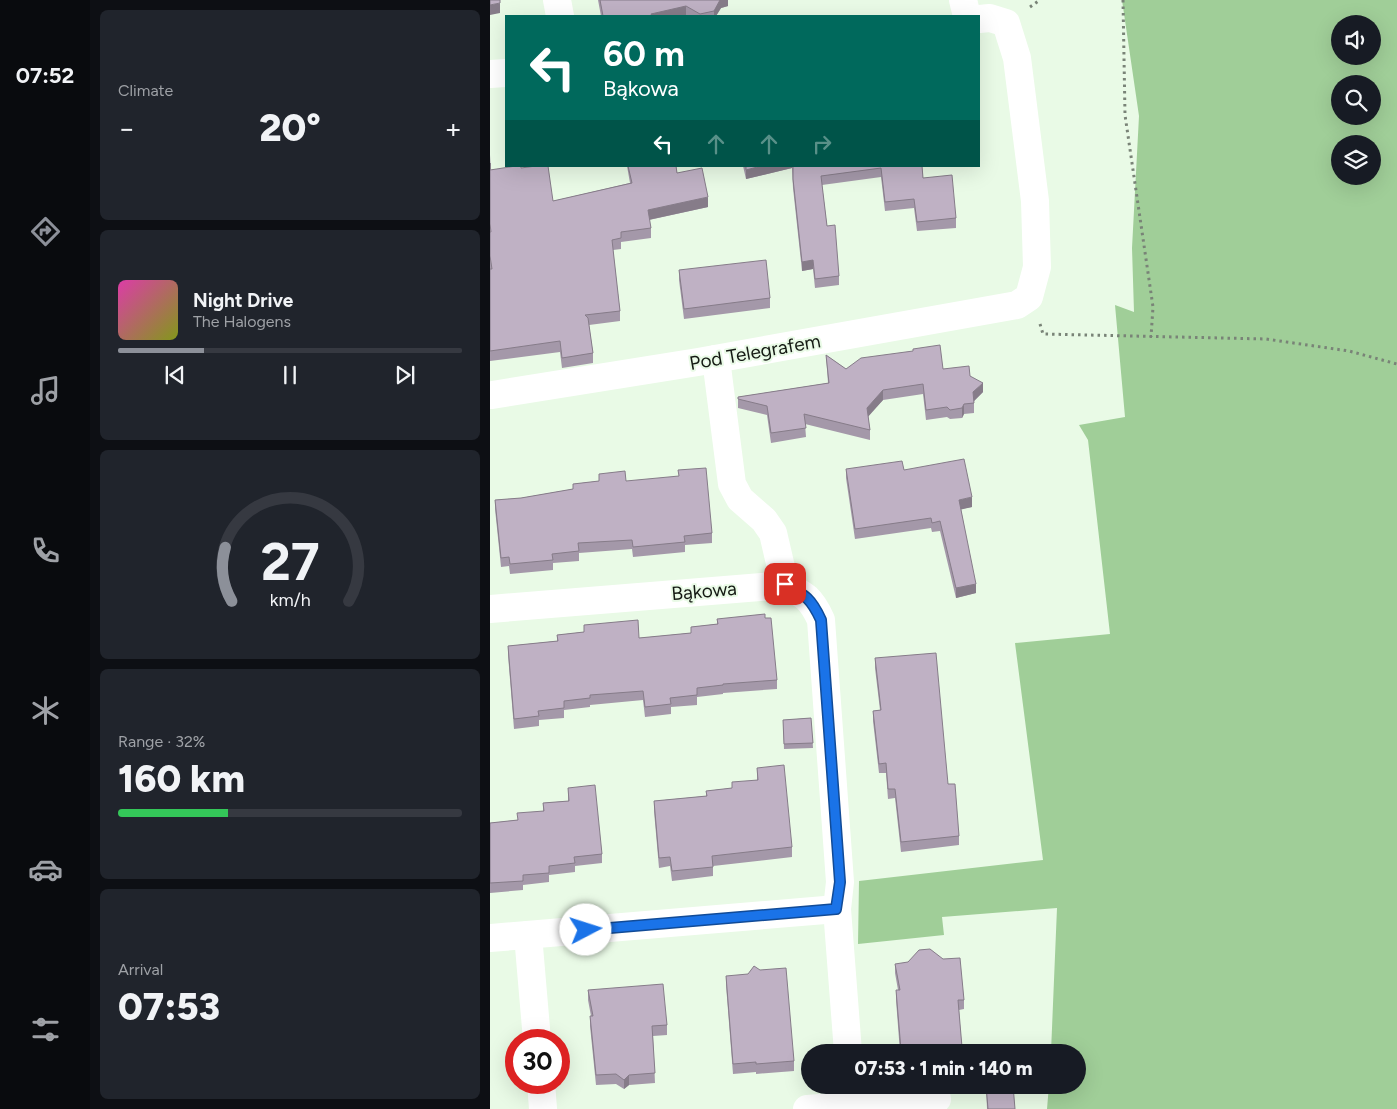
<!DOCTYPE html>
<meta charset="utf-8">
<style>
body{margin:0;font-family:Figtree,sans-serif;background:#20242c;color:#f1f3f6;height:100vh;display:flex;flex-direction:column;font-size:19px;white-space:nowrap}
*{box-sizing:border-box;margin:0}
p{font-size:16px;color:#9ea1a6}
.icon{flex:none;width:28px;height:28px;fill:none;stroke:currentColor;stroke-width:2;stroke-linecap:round;stroke-linejoin:round}
.map{position:relative;flex:1;overflow:hidden}
.side{display:flex;flex-direction:column;gap:10px;padding:10px;background:#0d0f14;width:400px}
.side>*{flex:none}
.hud{position:absolute;left:15px;top:15px;width:475px;height:152px;border-radius:0px;box-shadow:0 5px 20px #0002;background:#00695c;color:#fff;overflow:hidden}
.controls{position:absolute;left:841px;top:15px;display:grid;gap:10px}
.controls a{display:grid;place-items:center;width:50px;height:50px;border-radius:50%;background:#171b24;box-shadow:0 5px 20px #0002;font-size:25px}
.speed{position:absolute;left:15px;top:1029px;display:flex;gap:10px;font-size:25px;font-weight:700;text-align:center}
.speed>*{display:grid;place-content:center;width:65px;height:65px;border-radius:50%;background:#171b24;box-shadow:0 5px 20px #0002;line-height:1}
.speed .limit{border:8px solid #d22;background:#fff;color:#111}
.pin{position:absolute;display:grid;place-items:center;width:42px;height:42px;color:#fff;margin:-21px;border-radius:10px;box-shadow:0 2px 8px #0006}
.me{position:absolute;width:55px;margin:-28px;rotate:85deg;stroke-linejoin:round;filter:drop-shadow(0 0 4px #0008)}
.turn{display:flex;align-items:center;gap:18px;height:105px;padding:0 15px;font-size:22px}
.turn .icon{width:65px;height:65px;stroke-width:2.5}
.turn b{display:block;font-size:35px;line-height:42px}
.lanes{display:flex;align-items:center;height:48px;padding:0 15px;background:#0003;justify-content:center;gap:25px;direction:ltr}
.lanes .off{opacity:.35}
.big{font-size:38px;font-weight:800;line-height:1.1}
.side .card{flex:1;display:flex;flex-direction:column;justify-content:center;gap:8px;min-width:0;padding:0 18px;border-radius:8px;background:#20242c}
.side .dial{align-items:center;gap:0}
.dial svg{height:130px;overflow:visible;fill:none;stroke:#363941;stroke-width:7;stroke-linecap:round;text-anchor:middle}
.dial text{fill:#f1f3f6;stroke:none}
.song{display:flex;align-items:center;gap:15px}
.cover{width:60px;height:60px;border-radius:8px;background:linear-gradient(135deg,hsl(320 70% 55%),hsl(70 70% 35%))}
.played{height:5px;border-radius:2px;background:linear-gradient(90deg,#8c9099 25%,#363941 25%)}
.keys{display:flex;justify-content:space-around;direction:ltr}
.heat{display:flex;justify-content:space-between;align-items:center;font-size:28px;direction:ltr}
.charge{height:8px;border-radius:4px;background:linear-gradient(90deg,#34c759 32%,#363941 0)}
.trip{position:absolute;left:311px;top:1044px;width:285px;height:50px;border-radius:25px;background:#171b24;box-shadow:0 5px 20px #0002;font-weight:800;line-height:50px;text-align:center}
main{display:flex;flex:1;min-height:0}
.tab-bar{display:flex;flex-direction:column;width:90px;justify-content:space-around;align-items:center;background:#090b0e;color:#9ea1a6}
.tab-bar .icon{width:35px;height:35px}
.tab-bar .on{color:#8c9099}
.tab-bar b{font-size:22px;color:#f1f3f6}
.map>svg:first-child{display:block}
</style>
<main>
<nav class="tab-bar">
<b>07:52</b>
<svg class="icon on" aria-label="directions" viewBox="0 0 24 24"><path d="M12 3l9 9-9 9-9-9zM9 14v-3h6M13 9l2 2-2 2"/></svg>
<svg class="icon" aria-label="music" viewBox="0 0 24 24"><path d="M9 18V5l10-2v13"/><circle cx="6" cy="18" r="3"/><circle cx="16" cy="16" r="3"/></svg>
<svg class="icon" aria-label="phone" viewBox="0 0 24 24"><path d="M5 4h4l2 5-3 2q2 4 5 5l2-3 5 2v4C11 20 4 13 5 4z"/></svg>
<svg class="icon" aria-label="climate" viewBox="0 0 24 24"><path d="M12 3v18M4 7l16 10M4 17L20 7"/></svg>
<svg class="icon" aria-label="car" viewBox="0 0 24 24"><path d="M5 17H2v-5l4-1 3-4h7l3 4 3 1v5h-3M9 17h6M6 11h13"/><circle cx="7" cy="17" r="2"/><circle cx="17" cy="17" r="2"/></svg>
<svg class="icon" aria-label="filters" viewBox="0 0 24 24"><path d="M4 7h16M4 17h16"/><circle cx="9" cy="7" r="2"/><circle cx="15" cy="17" r="2"/></svg>
</nav>
<section class="side">
<div class="card"><p>Climate</p>
<div class="heat"><a>−</a><b class="big">20°</b><a>+</a></div>
</div>
<div class="card">
<div class="song"><i class="cover"></i><div><b>Night Drive</b><p>The Halogens</p></div></div>
<div class="played"></div>
<div class="keys"><svg class="icon" aria-label="previous" viewBox="0 0 24 24"><path d="M18 5L8 12l10 7zM5 5v14"/></svg><svg class="icon" aria-label="pause" viewBox="0 0 24 24"><path d="M8 5v14M16 5v14"/></svg><svg class="icon" aria-label="next" viewBox="0 0 24 24"><path d="M6 5l10 7-10 7zM19 5v14"/></svg></div>
</div>
<div class="card dial"><svg viewBox="0 0 100 80">
<path d="M14 69A42 42 0 1 1 86 69"/>
<path d="M14 69A42 42 0 0 1 10 36" stroke="#8c9099"/>
<text x="50" y="56" font-size="32" font-weight="700">27</text>
<text x="50" y="72" font-size="11">km/h</text>
</svg></div>
<div class="card"><p>Range · 32%</p><b class="big">160 km</b><div class="charge"></div></div>
<div class="card"><p>Arrival</p><b class="big">07:53</b></div>
</section>
<div class="map">
<svg width="907" height="1109" viewBox="0 0 907 1109">
<rect width="100%" height="100%" fill="#e9fae6"/>
<!-- forest -->
<path fill="#a0ce98" fill-rule="evenodd" d="M 632,0 L 907,0 L 907,1109 L 557,1109 L 559,1085 L 588,1085 L 588,1052 L 561,1052 L 567,908 L 452,917 L 454,935 L 368,944 L 369,881 L 553,860 L 525,643 L 620,634 L 598,440 L 589,425 L 635,417 L 625,305 L 644,312 L 642,248 L 649,116 ZM 850,24 L 882,24 L 882,56 L 850,56 ZM 850,84 L 882,84 L 882,116 L 850,116 ZM 850,144 L 882,144 L 882,176 L 850,176 Z"/>
<g fill="none" stroke-linecap="round" stroke-linejoin="round">
<!-- path -->
<g stroke="#798377" stroke-width="3" stroke-dasharray="2.5 4" stroke-linecap="butt">
<polyline points="633,0 635,115 663,307 661,337"/>
<polyline points="540,7 550,0"/>
<polyline points="550,324 553,334 776,339 859,351 907,364"/>
</g>
<!-- minor -->
<g stroke="#fff" stroke-width="28">
<polyline points="67,0 70,16"/>
<polyline points="473,0 477,16"/>
<polyline points="0,74 16,73"/>
<polyline points="226,359 242,484 250,499 274,520 283,533 295,585"/>
<polyline points="2,395 208,362 527,305 539,297 547,267 545,201 527,58 516,23 500,18 489,19"/>
<path d="M 0,609 L 295,585 C 315,595 321,598 331,620 L 350,882 L 347,909 L 358,1052"/>
<polyline points="38,935 47,1040"/>
<polyline points="0,938 347,909"/>
<polyline points="51,1082 53,1109"/>
<polyline points="317,1109 447,1099"/>
</g>
</g>
<!-- wall -->
<g fill="#a498a9">
<polygon points="108,0 238,0 238,6 231,8 226,16 111,16"/>
<polygon points="0,155 1,170 31,168 63,201 140,183 137,166 186,166 187,173 218,207 159,220 161,228 161,238 131,242 131,249 123,250 130,311 130,321 99,325 103,353 103,363 72,368 70,352 0,361"/>
<polygon points="253,166 432,166 433,178 466,218 466,228 427,231 424,208 395,211 391,177 332,185 337,226 349,276 349,285 325,288 323,269 312,271 303,188 302,168 256,179"/>
<polygon points="189,270 280,298 280,308 194,319 189,280"/>
<polygon points="336,355 356,369 453,369 480,376 493,392 484,401 484,413 474,414 472,418 460,419 457,417 436,420 433,394 393,400 378,416 380,430 380,440 315,424 316,437 281,443 277,415 248,408 248,397 338,383"/>
<polygon points="356,469 414,470 482,507 471,509 486,593 466,598 450,531 442,532 441,528 365,539 356,478"/>
<polygon points="109,474 136,481 222,533 222,543 195,545 195,552 143,557 142,549 89,553 89,561 63,563 63,570 20,574 19,566 11,567 5,509 5,500 31,498 83,489 83,484 109,481"/>
<polygon points="227,619 287,680 287,689 233,693 233,694 207,697 207,705 181,707 181,714 155,717 153,700 100,705 100,707 74,710 74,718 49,720 49,726 24,729 18,655 18,646 67,641 67,635 94,632 94,625 149,638 201,633 201,627 227,624"/>
<polygon points="385,658 458,784 469,836 469,845 411,852 405,798 398,799 396,773 389,773 383,721 383,711 390,710 385,668"/>
<polygon points="321,718 323,748 294,749 293,720"/>
<polygon points="267,768 302,847 302,857 223,866 223,876 182,881 180,866 169,868 164,811 164,801 216,796 216,791 242,788 267,780"/>
<polygon points="78,788 112,854 112,863 85,866 85,872 59,875 59,882 33,885 33,890 0,893 0,823 27,820 53,811 53,803 78,801"/>
<polygon points="405,964 474,1000 474,1009 469,1010 472,1052 410,1052 406,1000 406,990 408,990 405,973"/>
<polygon points="236,976 304,1061 304,1071 266,1074 266,1072 243,1074 236,985"/>
<polygon points="98,990 177,1025 177,1035 163,1036 165,1083 139,1085 134,1089 126,1084 106,1085 100,1026 100,1016 101,1016 98,1000"/>
<polygon points="496,1085 525,1109 497,1109"/>
</g>
<!-- shaded-wall -->
<g fill="#867c89">
<polygon points="230,0 238,0 238,6 231,8 226,16 224,16 224,11"/>
<polygon points="10,3 10,13 0,15 0,5"/>
<polygon points="196,6 196,16 161,16 161,14"/>
<rect x="0" y="163" width="1" height="10"/>
<polygon points="271,166 302,166 302,168 256,179 256,170"/>
<polygon points="218,197 218,207 158,220 158,210"/>
<polygon points="323,260 323,269 312,271 312,262"/>
<polygon points="493,383 493,392 483,402 483,392"/>
<polygon points="393,390 393,400 377,418 377,408"/>
<polygon points="474,404 474,414 472,418 472,408"/>
<polygon points="482,497 482,507 469,510 469,500"/>
<polygon points="486,584 486,593 466,598 466,588"/>
<polygon points="139,1075 139,1085 134,1089 134,1080"/>
</g>
<!-- building -->
<g fill="#bfb1c4" stroke="#867c89">
<polygon points="0,0 10,0 10,3 0,5"/>
<polygon points="110,0 230,0 224,11 210,14 196,6 161,14 162,16 113,16"/>
<polygon points="26,166 31,166 31,168 46,166 58,166 63,201 142,183 138,166 186,166 187,173 212,168 218,197 158,210 161,228 131,232 131,238 122,240 130,311 95,315 98,318 103,353 72,358 70,341 0,351 0,269 2,269 0,256 0,232 1,232 0,224 0,170"/>
<polygon points="256,166 271,166 256,170"/>
<polygon points="303,166 432,166 433,178 462,175 466,218 427,222 424,199 395,202 391,168 331,176 337,226 345,225 349,276 325,279 323,260 312,262 303,179"/>
<polygon points="276,260 280,298 194,309 189,270"/>
<polygon points="450,345 453,369 479,366 480,376 493,383 483,392 484,403 474,404 472,408 460,410 457,407 436,410 433,384 393,390 377,408 380,430 314,414 316,428 281,433 277,406 248,399 248,397 339,383 336,355 356,369 371,358 423,351 423,349"/>
<polygon points="474,459 482,497 469,500 486,584 466,588 450,521 442,523 441,518 365,529 356,469 412,461 414,470"/>
<polygon points="216,468 222,533 194,536 195,542 143,547 142,540 88,543 89,551 62,554 63,560 20,564 19,557 11,558 5,500 31,498 83,489 83,484 109,481 109,474 135,471 136,481 189,476 188,470"/>
<polygon points="275,614 275,618 281,618 287,680 233,684 233,685 207,688 207,695 180,698 181,704 155,707 153,691 100,695 100,698 74,701 74,708 48,711 49,716 24,719 18,646 68,641 67,635 94,632 94,625 148,620 149,638 201,633 201,627 228,624 227,619"/>
<polygon points="446,653 458,784 465,784 469,836 411,842 405,789 398,789 396,763 389,764 383,711 391,710 385,658"/>
<polygon points="321,718 323,743 294,744 293,720"/>
<polygon points="294,765 302,847 222,856 223,867 182,871 180,857 169,858 164,801 217,796 216,791 242,788 242,782 268,780 267,768"/>
<polygon points="105,785 112,854 84,857 85,863 59,866 59,873 33,875 33,881 0,883 0,823 28,820 27,813 54,811 53,803 79,801 78,788"/>
<polygon points="440,949 453,959 470,958 474,1000 468,1000 472,1047 446,1049 443,1052 438,1052 432,1048 411,1050 406,990 410,990 405,964 418,962 429,950"/>
<polygon points="264,966 270,970 296,968 304,1061 266,1064 266,1062 243,1064 236,976 258,974"/>
<polygon points="173,984 177,1025 162,1026 165,1073 139,1075 134,1080 126,1074 106,1075 100,1016 103,1016 98,990"/>
<polygon points="496,1085 523,1085 525,1109 498,1109"/>
</g>
<g fill="none" stroke-linecap="round" stroke-linejoin="round">
<!-- route casing -->
<g stroke="#114b97" stroke-width="12">
<path id="route" d="M 96,930 L 346,909 L 350,882 L 331,620 C 321,598 315,595 295,584"/>
</g>
<!-- route -->
<use href="#route" stroke="#1a73e8" stroke-width="9"/>
</g>
<g text-anchor="middle" dominant-baseline="central" stroke-width="4" stroke-linejoin="round" paint-order="stroke">
<!-- street labels -->
<g font-size="19" fill="#141913" stroke="#e9fae6">
<text transform="translate(265 352) rotate(-10)">Pod Telegrafem</text>
<text transform="translate(214 591) rotate(-5)">Bąkowa</text>
</g>
</g>
</svg>
<div class="controls">
<a><svg class="icon" aria-label="sound" viewBox="0 0 24 24"><path d="M4 9h4l5-4v14l-5-4H4zM17 9q2 3 0 6"/></svg></a>
<a><svg class="icon" aria-label="search" viewBox="0 0 24 24"><circle cx="10" cy="10" r="6"/><path d="M15 15l6 6"/></svg></a>
<a><svg class="icon" aria-label="layers" viewBox="0 0 24 24"><path d="M12 4l9 5-9 5-9-5zM3 14l9 5 9-5"/></svg></a>
</div>
<div class="speed"><div class="limit">30</div></div>
<div class="pin" style="left:295px;top:584px;background:#d93025"><svg class="icon" aria-label="arrive" viewBox="0 0 24 24"><path d="M6 21V4h12l-3 4 3 4H6"/></svg></div>
<svg class="me" style="left:96px;top:930px" viewBox="-20 -20 40 40"><circle r="19" fill="#fff"/><path d="M0-13L10 11 0 6-10 11z" fill="#1a73e8"/></svg>
<div class="trip">07:53 · 1 min · 140 m</div>
<div class="hud">
<div class="turn"><svg class="icon" aria-label="left" viewBox="0 0 24 24"><path d="M17 20v-9H6M10 6l-5 5 5 5"/></svg><div><b>60 m</b>Bąkowa</div></div>
<div class="lanes"><svg class="icon" aria-label="left" viewBox="0 0 24 24"><path d="M17 20v-9H6M10 6l-5 5 5 5"/></svg><svg class="icon off" aria-label="ahead" viewBox="0 0 24 24"><path d="M12 20V5M6 11l6-6 6 6"/></svg><svg class="icon off" aria-label="ahead" viewBox="0 0 24 24"><path d="M12 20V5M6 11l6-6 6 6"/></svg><svg class="icon off" aria-label="right" viewBox="0 0 24 24"><path d="M7 20v-9h11M14 6l5 5-5 5"/></svg></div>
</div>
</div>
</main>
